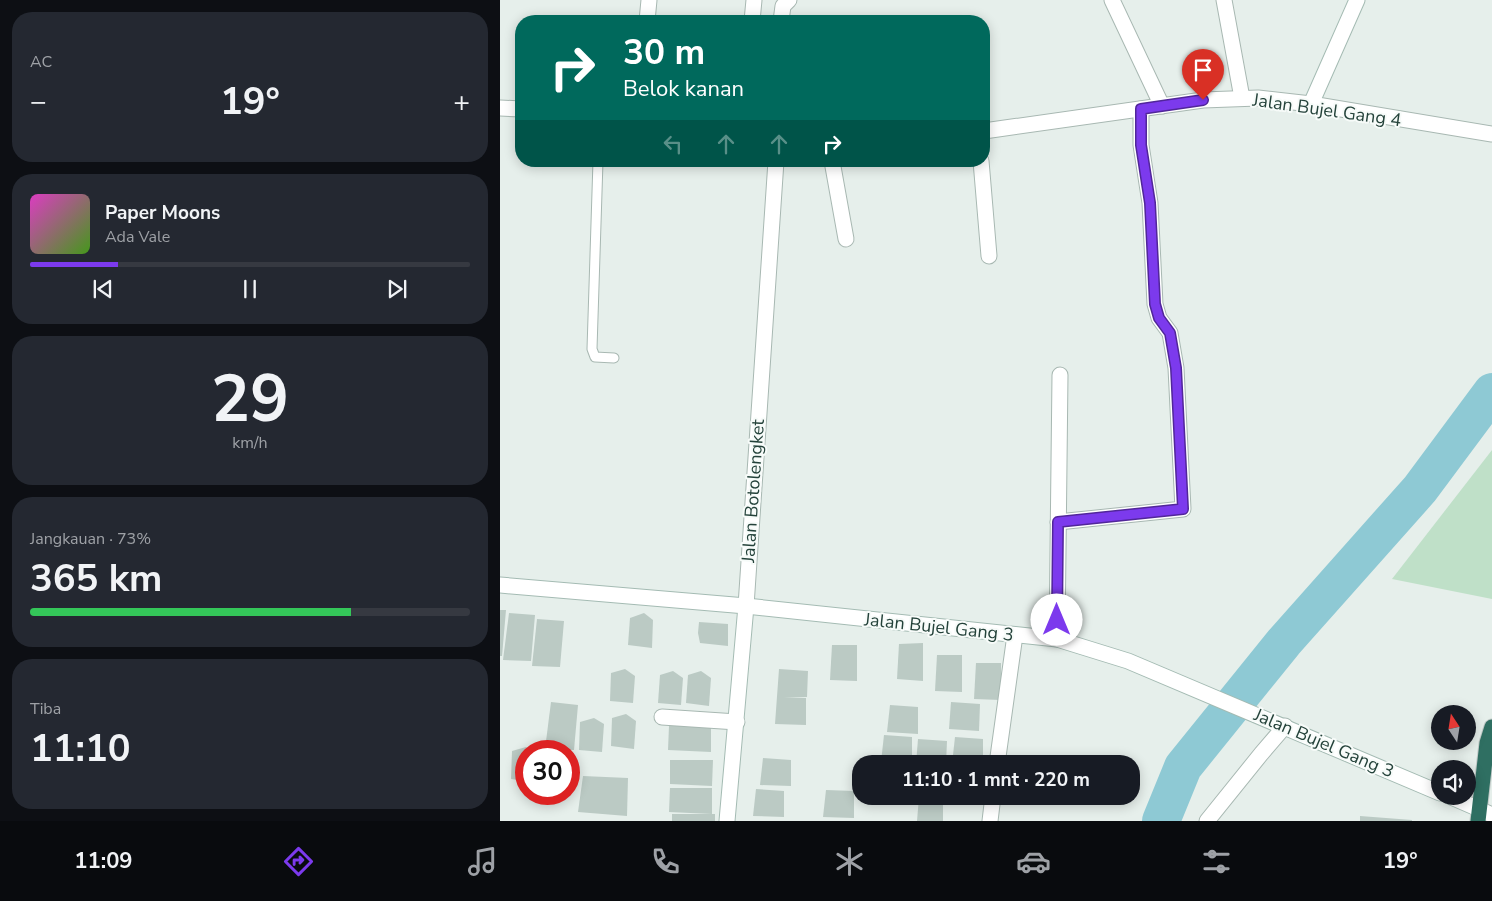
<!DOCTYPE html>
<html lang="id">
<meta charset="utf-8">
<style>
body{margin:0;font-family:"Nunito Sans",sans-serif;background:#242831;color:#f1f3f6;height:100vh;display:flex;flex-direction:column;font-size:19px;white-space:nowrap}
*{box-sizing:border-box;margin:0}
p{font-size:16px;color:#9ea1a6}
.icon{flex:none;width:28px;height:28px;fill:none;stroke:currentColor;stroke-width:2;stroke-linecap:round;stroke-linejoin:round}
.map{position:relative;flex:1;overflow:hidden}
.sheet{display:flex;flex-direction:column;gap:12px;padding:12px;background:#0d0f14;width:500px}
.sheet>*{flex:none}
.banner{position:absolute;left:15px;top:15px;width:475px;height:152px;border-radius:20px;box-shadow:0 2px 12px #0003;background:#00695c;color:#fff;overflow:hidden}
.needle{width:32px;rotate:348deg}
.tools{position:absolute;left:931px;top:705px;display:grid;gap:10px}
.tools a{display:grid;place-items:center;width:45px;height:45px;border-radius:50%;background:#171b24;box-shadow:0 2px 12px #0003;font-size:25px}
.speed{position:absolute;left:15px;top:740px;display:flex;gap:10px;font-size:25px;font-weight:700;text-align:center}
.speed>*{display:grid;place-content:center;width:65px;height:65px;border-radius:50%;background:#171b24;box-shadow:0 2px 12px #0003;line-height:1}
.speed .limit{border:8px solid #d22;background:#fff;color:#111}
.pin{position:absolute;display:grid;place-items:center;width:42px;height:42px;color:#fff;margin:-51px -21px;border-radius:50% 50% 50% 0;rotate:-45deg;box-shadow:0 0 5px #0007}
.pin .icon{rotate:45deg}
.me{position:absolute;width:55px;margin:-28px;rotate:0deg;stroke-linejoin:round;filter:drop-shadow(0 0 4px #0008)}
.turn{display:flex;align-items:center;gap:18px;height:105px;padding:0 25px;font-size:22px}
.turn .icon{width:65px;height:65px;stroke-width:2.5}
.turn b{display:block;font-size:35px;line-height:42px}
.lanes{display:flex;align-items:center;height:48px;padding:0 25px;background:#0003;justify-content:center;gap:25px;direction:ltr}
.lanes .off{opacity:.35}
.big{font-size:38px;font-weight:700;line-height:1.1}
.sheet .tile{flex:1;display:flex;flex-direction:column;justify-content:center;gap:8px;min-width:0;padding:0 18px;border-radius:20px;background:#242831}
.sheet .dial{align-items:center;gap:0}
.dial b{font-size:65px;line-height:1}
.song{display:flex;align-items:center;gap:15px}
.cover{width:60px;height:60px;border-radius:8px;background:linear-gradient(135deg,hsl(310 70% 55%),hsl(100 70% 35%))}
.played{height:5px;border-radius:2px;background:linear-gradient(90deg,#7c3aed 20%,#363941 20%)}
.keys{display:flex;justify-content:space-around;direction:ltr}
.heat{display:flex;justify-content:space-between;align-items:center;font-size:28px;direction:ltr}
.charge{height:8px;border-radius:4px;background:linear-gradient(90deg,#34c759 73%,#363941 0)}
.trip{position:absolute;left:352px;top:755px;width:288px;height:50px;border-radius:20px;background:#171b24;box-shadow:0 2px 12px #0003;font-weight:700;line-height:50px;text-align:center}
.dock{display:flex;height:80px;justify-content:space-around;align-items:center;background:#090b0e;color:#9ea1a6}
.dock .icon{width:35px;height:35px}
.dock .current{color:#7c3aed}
.dock b{font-size:22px;color:#f1f3f6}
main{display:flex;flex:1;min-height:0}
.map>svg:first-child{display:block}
</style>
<main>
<section class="sheet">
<div class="tile"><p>AC</p>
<div class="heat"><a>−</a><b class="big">19°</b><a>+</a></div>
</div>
<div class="tile">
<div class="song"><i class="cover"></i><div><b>Paper Moons</b><p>Ada Vale</p></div></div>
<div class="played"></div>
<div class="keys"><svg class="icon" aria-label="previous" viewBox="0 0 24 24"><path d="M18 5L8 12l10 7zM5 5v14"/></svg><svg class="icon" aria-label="pause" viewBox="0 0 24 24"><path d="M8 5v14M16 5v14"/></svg><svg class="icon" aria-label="next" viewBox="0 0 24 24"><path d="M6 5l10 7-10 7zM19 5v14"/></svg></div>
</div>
<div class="tile dial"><b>29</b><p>km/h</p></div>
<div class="tile"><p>Jangkauan · 73%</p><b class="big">365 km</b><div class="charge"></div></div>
<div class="tile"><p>Tiba</p><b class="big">11:10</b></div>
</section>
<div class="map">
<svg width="992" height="821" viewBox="0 0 992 821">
<rect width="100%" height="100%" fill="#e6efeb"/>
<!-- green -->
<polygon fill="#bfe0c8" points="992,450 992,599 892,579"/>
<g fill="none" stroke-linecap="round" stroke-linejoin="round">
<!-- river -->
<polyline stroke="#8ec9d4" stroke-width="38" points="661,821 683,767 784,642 920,489 992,392"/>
</g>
<!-- building -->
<g fill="#bbcac4">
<polygon points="0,610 6,610 2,656 0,656"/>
<polygon points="9,613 35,615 31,661 3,660"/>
<polygon points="144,613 153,620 152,648 128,645 130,618"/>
<polygon points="37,619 64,621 60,667 32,666"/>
<polygon points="199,622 228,624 228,646 200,643 198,633"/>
<polygon points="423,643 423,681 397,679 399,644"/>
<polygon points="332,645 357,645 357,681 330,680"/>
<polygon points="437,655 462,655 462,692 435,691"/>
<polygon points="476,663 501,663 501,700 474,699"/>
<polygon points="125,669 135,676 133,703 110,701 111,673"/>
<polygon points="279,669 308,671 307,697 284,697 306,698 306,725 275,724"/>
<polygon points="173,671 183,678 181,705 158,703 160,675"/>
<polygon points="201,671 211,678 209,706 186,703 188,675"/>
<polygon points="51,702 78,705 74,750 45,749"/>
<polygon points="451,702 480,704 479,731 449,729"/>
<polygon points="390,705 418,707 418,734 387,732"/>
<polygon points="126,714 136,721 134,749 111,746 112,718"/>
<polygon points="94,718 104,724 102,752 79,750 80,722"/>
<polygon points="169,726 211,726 211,752 168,750"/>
<polygon points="384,735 412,737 412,764 381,762"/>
<polygon points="455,737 483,739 483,764 452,764"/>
<polygon points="418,739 447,741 446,764 416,764"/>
<polygon points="26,747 32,751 26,751 26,781 11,779 12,751"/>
<polygon points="263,758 291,760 291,786 260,785"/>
<polygon points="170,760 213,760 212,786 170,784"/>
<polygon points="83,776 128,778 127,816 78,812"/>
<polygon points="170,788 212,788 212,814 169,812"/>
<polygon points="256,789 284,791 284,817 253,816"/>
<polygon points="326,790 354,791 354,818 323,817"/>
<polygon points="419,797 443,797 443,821 417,821"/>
<rect x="172" y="814" width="43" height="7"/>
<polygon points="860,816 912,820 912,821 860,821"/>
</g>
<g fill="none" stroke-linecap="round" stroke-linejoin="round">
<!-- lane casing -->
<g stroke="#a8b8b2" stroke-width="11">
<polyline id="lane" points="98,161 92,349 95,357 114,358"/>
</g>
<!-- street casing -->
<g stroke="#a8b8b2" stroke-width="17">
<g id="street">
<polyline points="612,0 662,106"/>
<polyline points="724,0 742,98"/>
<polyline points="147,21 149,0"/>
<polyline points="252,21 254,0"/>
<polyline points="281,21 283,6 289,0"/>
<polyline points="0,108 21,109"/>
<polyline points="484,131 703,100 758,98 811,104 992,134"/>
<polyline points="332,161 346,239"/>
<polyline points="481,161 489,256"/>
<polyline points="558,522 683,509 676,368 670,333 659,318 655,304 650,203 641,145 641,109"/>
<polyline points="246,606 276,161"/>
<polyline points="557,639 560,375"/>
<polyline points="162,717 237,722"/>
<polyline points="497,764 515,635"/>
<polyline points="979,809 992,815"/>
<polyline points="490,821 493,796"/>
<polyline points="707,821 761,754 785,726"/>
</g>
</g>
<!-- secondary casing -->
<g stroke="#a4bbb3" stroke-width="17">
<g id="secondary">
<polyline points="811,104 857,0"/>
<polyline points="0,585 246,606 557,639 628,661 940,793"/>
<polyline points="949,796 979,809"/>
<polyline points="227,821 246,606"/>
</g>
</g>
<!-- highway casing -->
<g stroke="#c2cac8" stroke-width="17">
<polyline id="highway" points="978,821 987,743 992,727"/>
</g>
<!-- lane -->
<use href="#lane" stroke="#fff" stroke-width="9"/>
<!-- street -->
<use href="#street" stroke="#fff" stroke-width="15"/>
<!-- secondary -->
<use href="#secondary" stroke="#fff" stroke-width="15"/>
<!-- highway -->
<use href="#highway" stroke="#2f6f62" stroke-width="15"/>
</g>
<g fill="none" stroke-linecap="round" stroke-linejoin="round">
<!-- route casing -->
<g stroke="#51269a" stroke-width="12">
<polyline id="route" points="557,620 558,522 683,509 676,368 670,333 659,318 655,304 650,203 641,145 641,109 703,100"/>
</g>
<!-- route -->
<use href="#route" stroke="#7c3aed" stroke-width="9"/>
</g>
<g text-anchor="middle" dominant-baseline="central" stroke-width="4" stroke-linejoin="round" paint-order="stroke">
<!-- street labels -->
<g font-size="18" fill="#24423a" stroke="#f7fbf9">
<text transform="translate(827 110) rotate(8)">Jalan Bujel Gang 4</text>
<text transform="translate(253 491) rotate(-86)">Jalan Botolengket</text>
<text transform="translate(439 627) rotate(6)">Jalan Bujel Gang 3</text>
<text transform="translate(824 743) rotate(23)">Jalan Bujel Gang 3</text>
</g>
</g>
</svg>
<div class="tools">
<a><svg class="needle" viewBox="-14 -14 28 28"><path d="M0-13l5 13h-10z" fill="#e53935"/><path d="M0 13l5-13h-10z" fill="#9ea1a6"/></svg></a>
<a><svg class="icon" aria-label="sound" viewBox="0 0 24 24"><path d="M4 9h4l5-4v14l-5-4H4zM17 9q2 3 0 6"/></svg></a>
</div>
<div class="speed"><div class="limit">30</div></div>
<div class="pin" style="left:703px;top:100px;background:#d93025"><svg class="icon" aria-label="arrive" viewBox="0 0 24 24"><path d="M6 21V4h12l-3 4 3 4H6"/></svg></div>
<svg class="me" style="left:557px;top:620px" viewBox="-20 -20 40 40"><circle r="19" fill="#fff"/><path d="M0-13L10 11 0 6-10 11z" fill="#7c3aed"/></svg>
<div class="trip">11:10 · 1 mnt · 220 m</div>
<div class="banner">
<div class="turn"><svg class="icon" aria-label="right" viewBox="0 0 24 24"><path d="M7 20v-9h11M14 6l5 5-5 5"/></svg><div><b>30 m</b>Belok kanan</div></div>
<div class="lanes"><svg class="icon off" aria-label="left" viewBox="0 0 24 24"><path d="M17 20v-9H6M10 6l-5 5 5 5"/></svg><svg class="icon off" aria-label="ahead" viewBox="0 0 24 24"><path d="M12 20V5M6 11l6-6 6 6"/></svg><svg class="icon off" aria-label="ahead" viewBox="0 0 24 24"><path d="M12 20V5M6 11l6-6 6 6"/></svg><svg class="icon" aria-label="right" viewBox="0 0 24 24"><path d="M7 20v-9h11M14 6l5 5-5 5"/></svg></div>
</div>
</div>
</main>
<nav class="dock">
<b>11:09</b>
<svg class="icon current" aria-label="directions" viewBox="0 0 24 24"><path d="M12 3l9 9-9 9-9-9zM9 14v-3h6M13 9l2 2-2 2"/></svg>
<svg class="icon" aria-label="music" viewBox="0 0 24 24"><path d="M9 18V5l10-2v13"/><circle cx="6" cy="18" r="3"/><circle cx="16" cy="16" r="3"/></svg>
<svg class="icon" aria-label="phone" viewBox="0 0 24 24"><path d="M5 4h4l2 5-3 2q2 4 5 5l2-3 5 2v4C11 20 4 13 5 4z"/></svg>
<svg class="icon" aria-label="climate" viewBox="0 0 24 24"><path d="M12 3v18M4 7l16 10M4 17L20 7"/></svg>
<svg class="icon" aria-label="car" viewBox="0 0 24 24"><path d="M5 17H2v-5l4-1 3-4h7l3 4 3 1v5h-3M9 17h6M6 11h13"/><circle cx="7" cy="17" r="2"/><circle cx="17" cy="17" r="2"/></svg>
<svg class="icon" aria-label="filters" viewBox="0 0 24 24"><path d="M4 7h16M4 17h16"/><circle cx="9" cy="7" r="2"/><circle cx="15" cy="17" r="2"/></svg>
<b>19°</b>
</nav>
